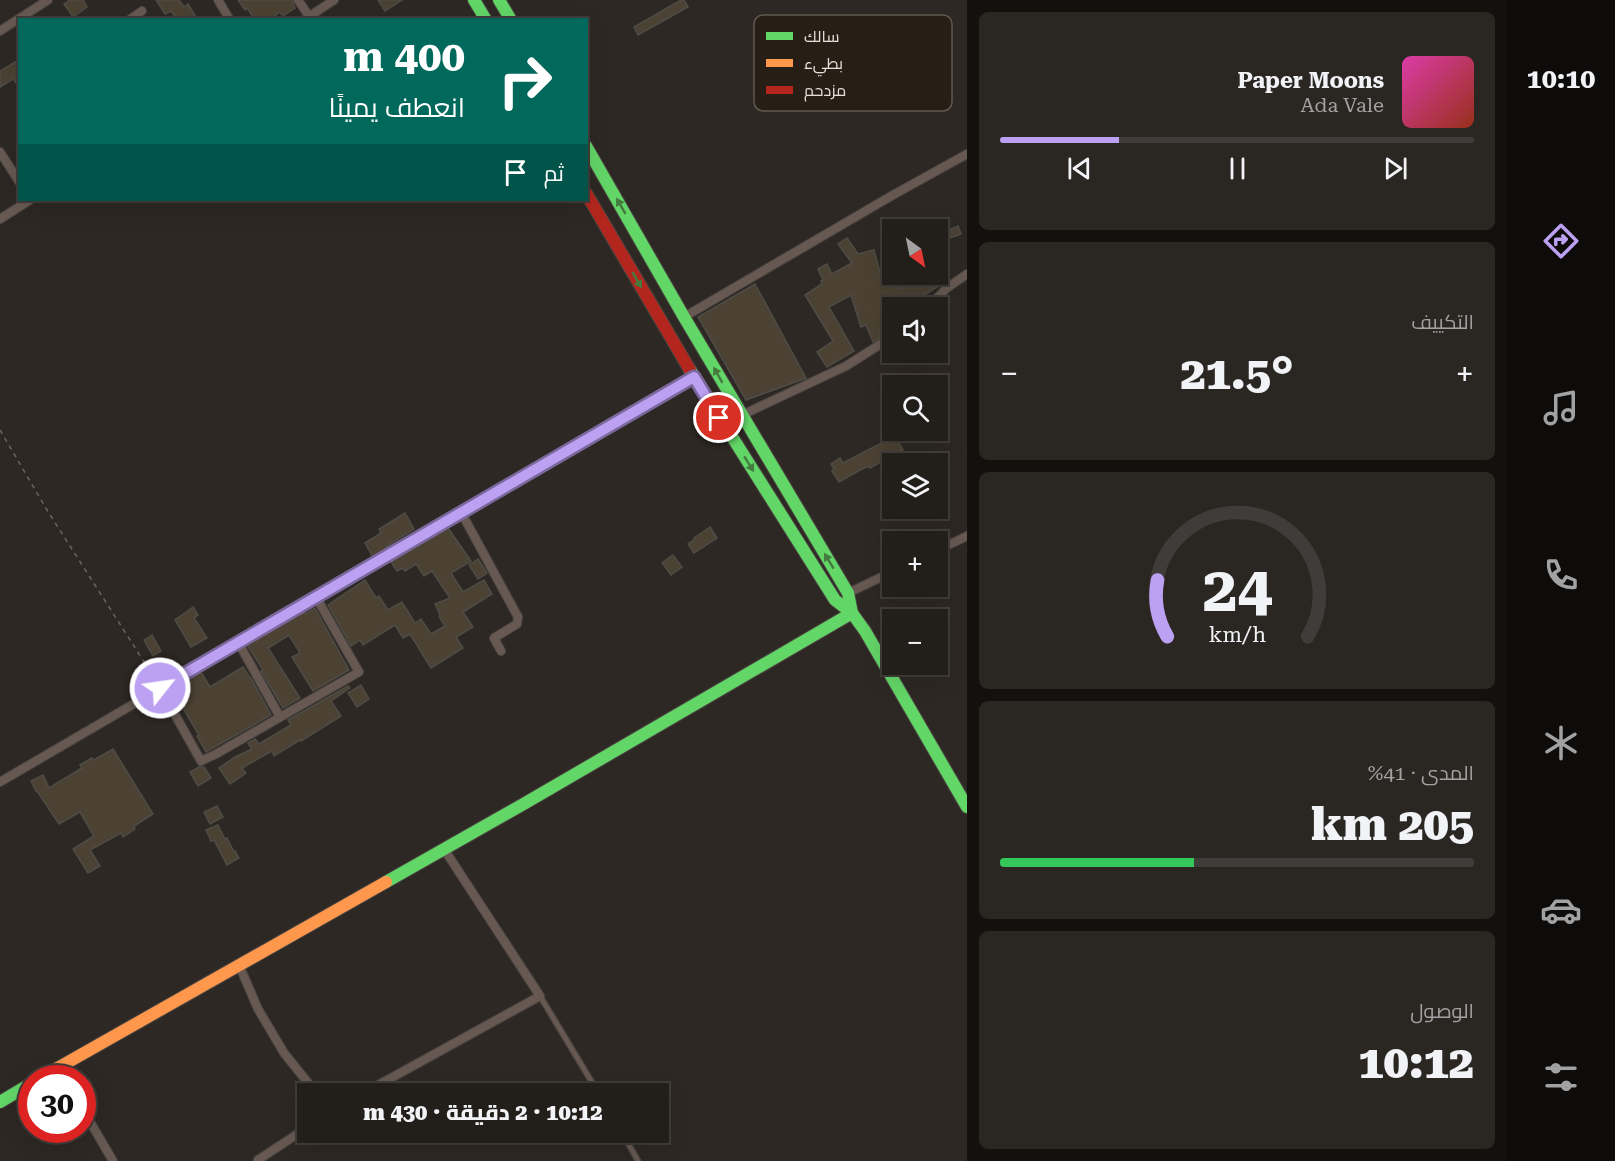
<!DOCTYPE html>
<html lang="ar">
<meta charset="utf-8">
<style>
body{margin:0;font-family:"Roboto Serif",Cairo,serif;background:#2a2723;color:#f1f3f6;direction:rtl;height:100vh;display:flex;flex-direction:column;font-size:22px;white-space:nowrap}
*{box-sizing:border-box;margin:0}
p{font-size:20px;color:#a2a2a2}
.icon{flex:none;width:33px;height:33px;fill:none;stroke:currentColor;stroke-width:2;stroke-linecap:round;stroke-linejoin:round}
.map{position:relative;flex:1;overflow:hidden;direction:ltr}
.details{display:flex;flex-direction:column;gap:12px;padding:12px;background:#13100e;width:540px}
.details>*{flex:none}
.hud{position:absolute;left:18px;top:18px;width:570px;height:183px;border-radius:0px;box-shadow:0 6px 24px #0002,0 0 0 2px #3f3c39;direction:rtl;background:#00695c;color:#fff;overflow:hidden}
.needle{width:39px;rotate:147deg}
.buttons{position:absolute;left:882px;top:219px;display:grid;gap:12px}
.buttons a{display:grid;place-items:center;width:66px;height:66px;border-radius:0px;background:#221e1a;box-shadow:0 6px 24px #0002,0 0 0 2px #3f3c39;font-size:30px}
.speed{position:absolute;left:18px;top:1065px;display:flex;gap:12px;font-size:30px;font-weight:700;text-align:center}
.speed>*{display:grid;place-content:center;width:78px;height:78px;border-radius:50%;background:#221e1a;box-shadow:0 6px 24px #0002,0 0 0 2px #3f3c39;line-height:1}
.speed .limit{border:9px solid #d22;background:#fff;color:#111}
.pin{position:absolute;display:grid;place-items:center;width:51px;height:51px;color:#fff;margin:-26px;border:3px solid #fff;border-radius:50%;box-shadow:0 2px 6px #0007}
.me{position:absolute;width:66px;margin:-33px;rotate:60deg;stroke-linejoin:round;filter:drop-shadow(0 0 4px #0008)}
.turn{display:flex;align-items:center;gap:21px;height:126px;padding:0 24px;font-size:27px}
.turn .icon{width:78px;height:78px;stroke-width:2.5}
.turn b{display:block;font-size:42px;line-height:51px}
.then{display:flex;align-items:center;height:57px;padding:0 24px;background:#0003;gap:12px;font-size:22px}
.big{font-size:45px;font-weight:800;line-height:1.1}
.details .widget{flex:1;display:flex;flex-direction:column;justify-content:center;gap:9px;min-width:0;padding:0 21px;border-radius:9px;background:#2a2723}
.details .dial{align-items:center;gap:0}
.dial svg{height:156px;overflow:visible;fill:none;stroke:#3f3c39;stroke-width:7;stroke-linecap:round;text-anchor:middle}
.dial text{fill:#f1f3f6;stroke:none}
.song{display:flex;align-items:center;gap:18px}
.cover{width:72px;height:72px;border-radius:9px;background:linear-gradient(135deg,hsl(320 70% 55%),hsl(10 70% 35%))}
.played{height:6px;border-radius:3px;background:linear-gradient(90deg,#bca0f2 25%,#3f3c39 25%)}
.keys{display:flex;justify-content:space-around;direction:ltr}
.heat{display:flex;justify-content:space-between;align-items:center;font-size:33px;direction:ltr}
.charge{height:9px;border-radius:4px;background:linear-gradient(90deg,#34c759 41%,#3f3c39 0)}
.trip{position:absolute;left:297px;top:1083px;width:372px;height:60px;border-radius:0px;background:#221e1a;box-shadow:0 6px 24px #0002,0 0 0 2px #3f3c39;font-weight:800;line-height:60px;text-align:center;direction:rtl}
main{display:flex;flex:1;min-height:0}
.dock{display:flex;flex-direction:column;width:108px;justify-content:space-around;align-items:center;background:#0e0c0a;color:#a2a2a2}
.dock .icon{width:42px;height:42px}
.dock .current{color:#bca0f2}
.dock b{font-size:27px;color:#f1f3f6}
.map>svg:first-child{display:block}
</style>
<main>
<nav class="dock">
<b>10:10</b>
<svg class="icon current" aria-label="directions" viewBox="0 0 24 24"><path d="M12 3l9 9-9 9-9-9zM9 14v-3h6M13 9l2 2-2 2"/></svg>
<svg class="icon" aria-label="music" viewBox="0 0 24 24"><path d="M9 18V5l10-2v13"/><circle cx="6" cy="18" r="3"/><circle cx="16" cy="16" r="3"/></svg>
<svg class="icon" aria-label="phone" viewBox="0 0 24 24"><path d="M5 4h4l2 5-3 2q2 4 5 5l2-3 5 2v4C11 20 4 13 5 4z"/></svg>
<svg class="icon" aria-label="climate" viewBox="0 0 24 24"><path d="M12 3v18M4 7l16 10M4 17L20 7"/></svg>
<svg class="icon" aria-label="car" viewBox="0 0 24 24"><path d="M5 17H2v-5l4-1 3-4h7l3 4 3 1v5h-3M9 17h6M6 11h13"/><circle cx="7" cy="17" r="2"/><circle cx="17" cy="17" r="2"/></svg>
<svg class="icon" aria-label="filters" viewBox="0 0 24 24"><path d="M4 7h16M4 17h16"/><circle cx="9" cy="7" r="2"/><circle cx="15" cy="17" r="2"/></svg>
</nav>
<section class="details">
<div class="widget">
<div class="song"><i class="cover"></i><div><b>Paper Moons</b><p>Ada Vale</p></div></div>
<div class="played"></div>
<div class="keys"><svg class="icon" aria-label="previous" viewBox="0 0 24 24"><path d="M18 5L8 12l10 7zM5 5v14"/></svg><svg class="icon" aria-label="pause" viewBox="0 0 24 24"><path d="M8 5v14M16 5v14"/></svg><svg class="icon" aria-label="next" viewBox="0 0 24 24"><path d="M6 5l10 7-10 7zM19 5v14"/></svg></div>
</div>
<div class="widget"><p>التكييف</p>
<div class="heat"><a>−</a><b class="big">21.5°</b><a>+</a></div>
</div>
<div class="widget dial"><svg viewBox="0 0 100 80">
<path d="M14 69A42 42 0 1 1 86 69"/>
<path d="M14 69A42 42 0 0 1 9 40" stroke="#bca0f2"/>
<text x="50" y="56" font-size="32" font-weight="700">24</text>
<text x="50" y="72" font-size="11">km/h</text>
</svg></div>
<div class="widget"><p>المدى · 41%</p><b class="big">205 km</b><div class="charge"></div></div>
<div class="widget"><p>الوصول</p><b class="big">10:12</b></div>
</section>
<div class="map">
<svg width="967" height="1161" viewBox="0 0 967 1161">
<rect width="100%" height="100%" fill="#2d2823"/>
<!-- building -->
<g fill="#4b4233" stroke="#4f4c47" stroke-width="1.5">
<polygon points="70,0 83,0 87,7 73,17 64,4"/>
<polygon points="156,0 179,0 184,7 188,4 198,20 177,20 171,11 165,14"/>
<polygon points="238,0 292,0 295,8 283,16 280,12 269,20 255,20 247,8 245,10"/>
<polygon points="378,0 402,0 385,11"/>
<polygon points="681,0 684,0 688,7 638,35 634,27"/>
<polygon points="20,59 20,88 13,79 0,87 0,71"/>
<polygon points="958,226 961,234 944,240 942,233"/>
<polygon points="847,238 858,254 874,250 881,276 894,274 896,286 897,286 898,289 924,274 929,274 937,287 921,297 923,302 914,308 892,308 892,328 879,332 881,337 873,342 866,325 861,327 851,295 829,307 854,351 827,367 817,352 833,341 805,295 822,284 821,281 823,280 818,269 827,264 832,274 852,263 838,244"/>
<polygon points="755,284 806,378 746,400 698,317"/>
<polygon points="895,436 903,450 870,468 869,466 858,471 839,482 832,471 834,469 831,464 840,458 843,463"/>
<polygon points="405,513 414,529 387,546 388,548 373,557 365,543 381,533 379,529"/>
<polygon points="710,527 717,538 694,553 688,544 695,539 694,538"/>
<polygon points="448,528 471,561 451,573 463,592 484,580 492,594 463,612 473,627 456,637 463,648 431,668 410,634 403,638 395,625 363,645 360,640 351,646 328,605 365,580 376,598 379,596 388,610 402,602 415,623 421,619 431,634 445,626 439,616 440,615 435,604 450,598 432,571 424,576 416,564 405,571 403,568 397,571 391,562"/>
<polygon points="673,555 682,567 671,575 662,563"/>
<polygon points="478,559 487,573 478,579 469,565"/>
<polygon points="193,607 198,615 194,618 207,638 191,647 175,620"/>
<polygon points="315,608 349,670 313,691 292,657 300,653 289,635 268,648 300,698 283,708 261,671 263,670 247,645 304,612 305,614"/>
<polygon points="152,635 161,651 153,656 144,640"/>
<polygon points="243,667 250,678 251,678 271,715 206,752 197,736 199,735 181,705 187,701 178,686 201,672 210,687"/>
<polygon points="361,685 369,699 357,707 348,693"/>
<polygon points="348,686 350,688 331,701 341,716 301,741 300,740 274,756 272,751 242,768 246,773 230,784 219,768 235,757 252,749 248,743 255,739 259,744 291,725 288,720"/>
<polygon points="113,749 153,814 134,826 135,829 123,837 121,833 90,850 100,866 88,873 73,849 94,836 80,812 59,824 37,791 36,791 31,781 43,775 49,788 82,768 80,765 92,758 94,760"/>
<polygon points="199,767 204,767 211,778 198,786 190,772"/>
<polygon points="217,806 223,817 210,824 204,812"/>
<polygon points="218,825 225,839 227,838 234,852 235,851 239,858 227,865 214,840 211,841 206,830"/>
</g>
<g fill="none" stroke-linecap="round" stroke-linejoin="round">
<!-- lane casing -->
<g stroke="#4a4541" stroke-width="7">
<g id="lane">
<polyline points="540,996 599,1094"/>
<polyline points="622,1132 638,1161"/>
</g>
</g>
<!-- street casing -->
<g stroke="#4a4541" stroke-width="10">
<g id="street">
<polyline points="218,0 230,20"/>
<polyline points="298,0 309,16"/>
<polyline points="129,20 142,11"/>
<polyline points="304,20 334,0"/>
<polyline points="0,31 48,0"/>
<polyline points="0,152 20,183"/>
<polyline points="0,219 30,200"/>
<polyline points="927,308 947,288 967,274"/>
<polyline points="684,317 893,195 967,154"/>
<polyline points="742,415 846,366 892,337"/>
<polyline points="461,512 518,617 517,624 494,638 501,651"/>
<polyline points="938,550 967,536"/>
<polyline points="848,593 892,572"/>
<polyline points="238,642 280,717"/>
<polyline points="160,688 201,761 216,754 359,672 316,597"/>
<polyline points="0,782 694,377"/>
<polyline points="239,965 258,1009 284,1053 317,1094"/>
<polyline points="59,1068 65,1078"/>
<polyline points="362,1094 540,996 444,849"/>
<polyline points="82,1108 113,1161"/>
<polyline points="258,1160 308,1127"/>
</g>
</g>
<!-- fast casing -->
<g stroke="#4a4541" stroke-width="14">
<g id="fast">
<polyline points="474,0 486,20"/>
<polyline points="499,0 511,20"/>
<polyline points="586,146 684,317 848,593 852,613"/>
<polyline points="690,370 835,600 852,613"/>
<polyline points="386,882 527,802 852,613 865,631 967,807"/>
<polyline points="0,1102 32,1083"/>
</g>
</g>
<!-- slow casing -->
<g stroke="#4a4541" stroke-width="14">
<polyline id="slow" points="40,1078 386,882"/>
</g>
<!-- jam casing -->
<g stroke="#4a4541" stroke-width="14">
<polyline id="jam" points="586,193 690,370"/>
</g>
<!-- path -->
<polyline stroke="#6d645e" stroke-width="1.5" stroke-dasharray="4.5 4.5" stroke-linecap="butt" points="0,430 47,510 155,679"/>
<!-- lane -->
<use href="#lane" stroke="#675952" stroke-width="4.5"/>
<!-- street -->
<use href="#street" stroke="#675952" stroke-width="8"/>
<!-- fast -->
<use href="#fast" stroke="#63d668" stroke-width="12"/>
<!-- slow -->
<use href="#slow" stroke="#ff974d" stroke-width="12"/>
<!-- jam -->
<use href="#jam" stroke="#b3261e" stroke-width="12"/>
</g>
<!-- one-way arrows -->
<defs><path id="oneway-solid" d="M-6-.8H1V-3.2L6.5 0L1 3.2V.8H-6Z" transform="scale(1.5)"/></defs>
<g fill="#457a3f">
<use href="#oneway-solid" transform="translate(621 206) rotate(-120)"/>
<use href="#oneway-solid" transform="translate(637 280) rotate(60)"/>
<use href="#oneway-solid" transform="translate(718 375) rotate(-120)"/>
<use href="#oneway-solid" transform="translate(749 464) rotate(58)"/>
<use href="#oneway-solid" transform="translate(829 561) rotate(-121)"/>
</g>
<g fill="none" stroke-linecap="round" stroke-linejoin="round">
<!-- route casing -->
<g stroke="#7a689d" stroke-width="15">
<polyline id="route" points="160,688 694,377 719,418"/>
</g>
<!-- route -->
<use href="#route" stroke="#bca0f2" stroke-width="10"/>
</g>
<!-- legend -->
<rect x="754" y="15" width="198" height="96" rx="9" fill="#271f16" stroke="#605950" stroke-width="1.5"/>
<rect x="766" y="32" width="27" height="8" fill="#63d668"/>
<rect x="766" y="59" width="27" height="8" fill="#ff974d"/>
<rect x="766" y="86" width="27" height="8" fill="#b3261e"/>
<g font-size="16" fill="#e5dfd9">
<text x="804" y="42">سالك</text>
<text x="804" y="69">بطيء</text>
<text x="804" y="96">مزدحم</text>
</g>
</svg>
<div class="buttons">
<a><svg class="needle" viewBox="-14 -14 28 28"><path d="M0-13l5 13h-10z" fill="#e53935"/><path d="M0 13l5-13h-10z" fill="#a2a2a2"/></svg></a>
<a><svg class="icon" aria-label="sound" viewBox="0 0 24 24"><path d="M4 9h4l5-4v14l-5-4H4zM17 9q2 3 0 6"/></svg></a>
<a><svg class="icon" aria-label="search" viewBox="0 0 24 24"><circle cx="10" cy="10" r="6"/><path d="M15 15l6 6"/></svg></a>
<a><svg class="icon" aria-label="layers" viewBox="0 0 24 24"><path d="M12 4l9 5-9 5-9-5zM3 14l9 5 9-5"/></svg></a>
<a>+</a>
<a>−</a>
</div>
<div class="speed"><div class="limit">30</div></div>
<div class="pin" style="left:719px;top:418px;background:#d93025"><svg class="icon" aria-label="arrive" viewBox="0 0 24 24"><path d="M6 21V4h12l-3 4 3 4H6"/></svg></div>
<svg class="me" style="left:160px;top:688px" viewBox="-20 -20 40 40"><circle r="17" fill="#bca0f2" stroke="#fff" stroke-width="3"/><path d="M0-11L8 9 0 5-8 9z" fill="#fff"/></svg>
<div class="trip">10:12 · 2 دقيقة · 430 m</div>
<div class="hud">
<div class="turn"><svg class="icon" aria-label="right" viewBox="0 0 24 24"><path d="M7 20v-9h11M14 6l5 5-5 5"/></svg><div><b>400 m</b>انعطف يمينًا</div></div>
<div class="then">ثم<svg class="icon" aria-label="arrive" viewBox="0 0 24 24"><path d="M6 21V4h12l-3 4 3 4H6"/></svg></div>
</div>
</div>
</main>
